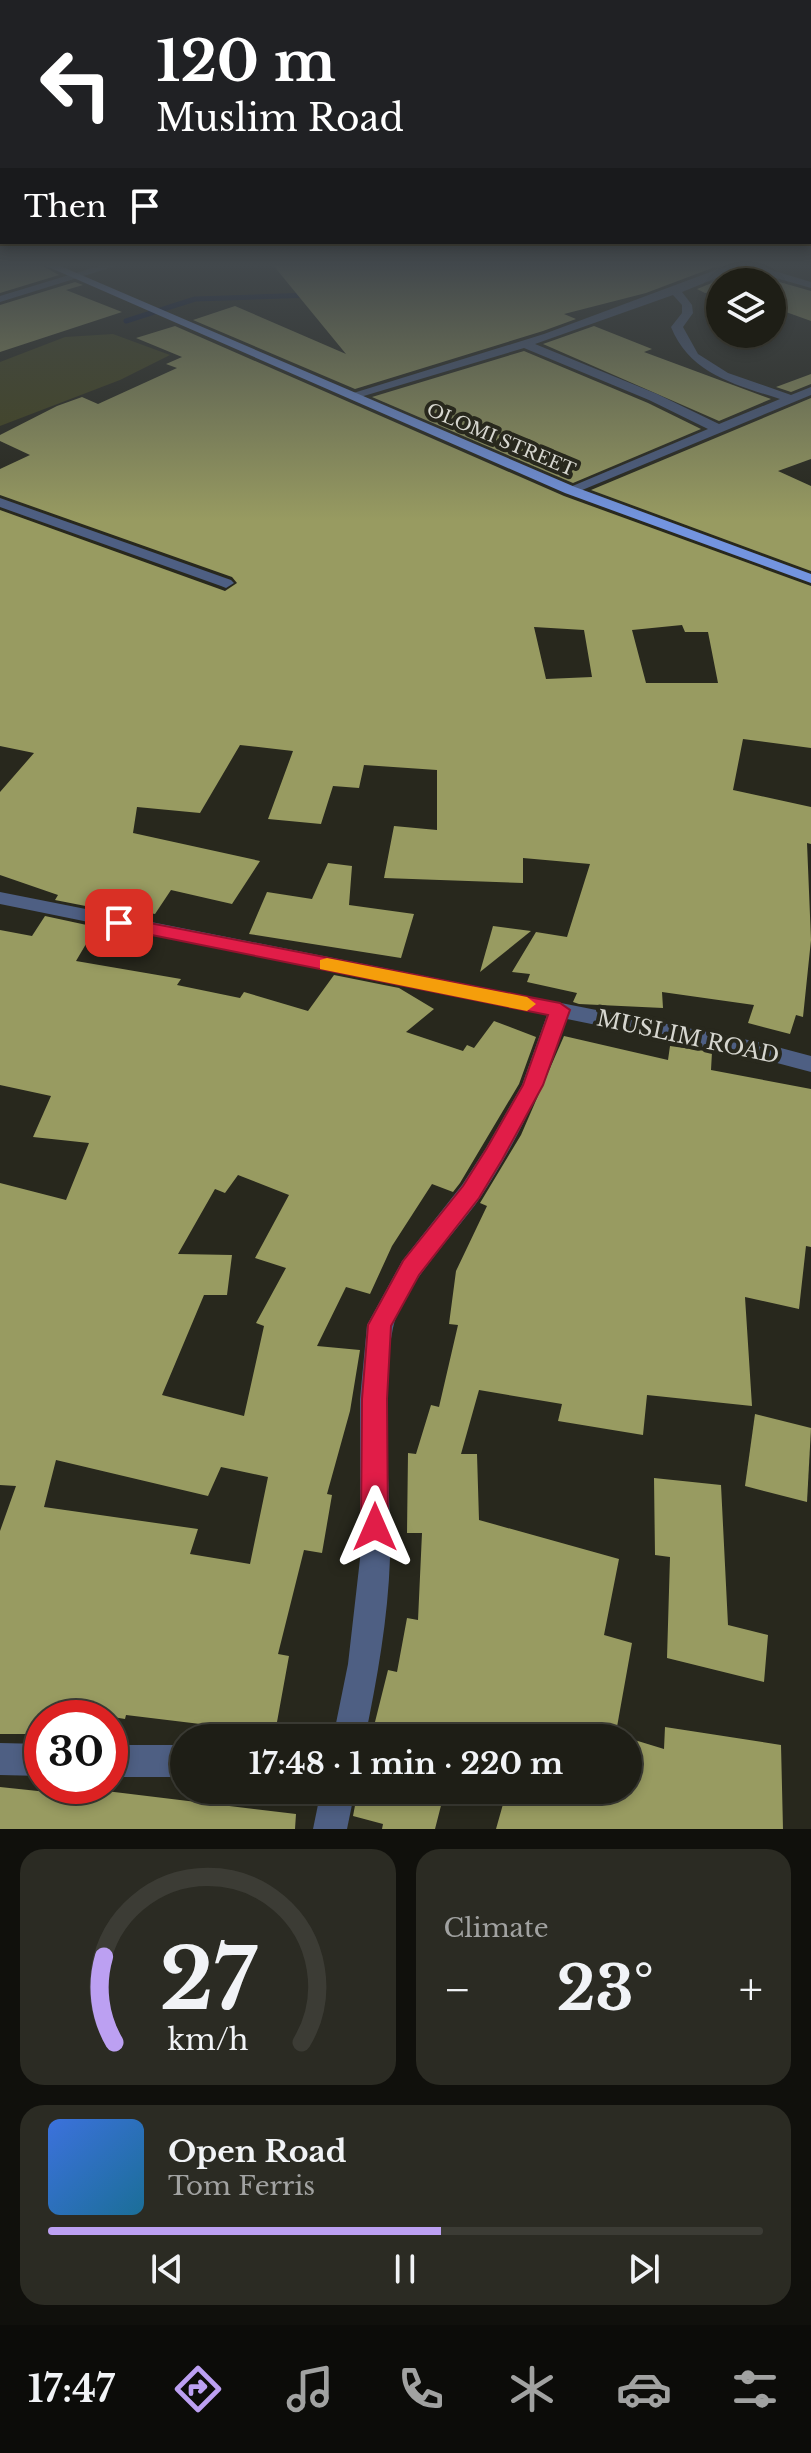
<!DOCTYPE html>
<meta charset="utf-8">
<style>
body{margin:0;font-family:"Libre Baskerville",serif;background:#2b2b23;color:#f1f3f6;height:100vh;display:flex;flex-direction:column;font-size:30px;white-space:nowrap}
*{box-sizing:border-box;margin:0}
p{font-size:26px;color:#a1a2a1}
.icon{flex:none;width:44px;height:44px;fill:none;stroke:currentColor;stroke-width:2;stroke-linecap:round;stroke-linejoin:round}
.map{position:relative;height:1829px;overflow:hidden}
.panel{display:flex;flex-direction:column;gap:20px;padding:20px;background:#10100c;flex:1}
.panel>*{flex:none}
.guide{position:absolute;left:0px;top:0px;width:812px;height:244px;box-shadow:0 4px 12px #0003,0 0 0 2px #3c3c35;background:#202124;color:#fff;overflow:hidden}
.buttons{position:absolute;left:706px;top:268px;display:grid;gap:16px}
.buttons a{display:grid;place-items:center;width:80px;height:80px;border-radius:50%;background:#1e1e16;box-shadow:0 4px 12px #0003,0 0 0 2px #3c3c35;font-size:40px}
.speed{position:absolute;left:24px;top:1700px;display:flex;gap:16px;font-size:40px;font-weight:700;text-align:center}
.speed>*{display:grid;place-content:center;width:104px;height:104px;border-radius:50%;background:#1e1e16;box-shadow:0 4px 12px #0003,0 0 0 2px #3c3c35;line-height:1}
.speed .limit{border:12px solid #d22;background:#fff;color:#111}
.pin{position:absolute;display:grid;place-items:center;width:68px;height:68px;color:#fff;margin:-34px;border-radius:16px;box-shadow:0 4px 12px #0006}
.me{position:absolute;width:88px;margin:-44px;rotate:0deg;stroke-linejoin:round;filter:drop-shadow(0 0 6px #0008)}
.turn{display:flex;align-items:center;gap:28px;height:168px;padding:0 24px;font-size:36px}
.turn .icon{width:104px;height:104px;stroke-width:2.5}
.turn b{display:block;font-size:56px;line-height:68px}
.then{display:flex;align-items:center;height:76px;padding:0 24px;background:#0003;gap:16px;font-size:30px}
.big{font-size:60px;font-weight:800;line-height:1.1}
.panel .widget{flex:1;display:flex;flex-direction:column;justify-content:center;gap:12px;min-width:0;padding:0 28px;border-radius:24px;background:#2b2b23}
.panel .dial{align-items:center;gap:0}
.dial svg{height:208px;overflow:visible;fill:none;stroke:#3c3c35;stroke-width:7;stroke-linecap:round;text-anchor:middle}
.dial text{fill:#f1f3f6;stroke:none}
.song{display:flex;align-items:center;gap:24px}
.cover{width:96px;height:96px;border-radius:12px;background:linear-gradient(135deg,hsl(220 70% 55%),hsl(200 70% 35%))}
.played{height:8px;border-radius:4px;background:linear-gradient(90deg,#bca0f2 55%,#3c3c35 55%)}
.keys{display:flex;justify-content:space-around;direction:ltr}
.heat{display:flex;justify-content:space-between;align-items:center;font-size:44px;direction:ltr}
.panel .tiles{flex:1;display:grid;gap:20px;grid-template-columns:1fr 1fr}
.widget:last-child{grid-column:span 2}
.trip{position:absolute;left:170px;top:1724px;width:472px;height:80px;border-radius:40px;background:#1e1e16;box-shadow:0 4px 12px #0003,0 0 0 2px #3c3c35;font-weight:800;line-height:80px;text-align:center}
.dock{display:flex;height:128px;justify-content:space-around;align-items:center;background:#0c0c09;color:#a1a2a1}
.dock .icon{width:56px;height:56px}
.dock .on{color:#bca0f2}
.dock b{font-size:36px;color:#f1f3f6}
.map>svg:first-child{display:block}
</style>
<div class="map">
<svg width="811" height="1829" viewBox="0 0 811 1829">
<rect width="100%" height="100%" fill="#28281d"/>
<!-- green -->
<polygon fill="#44451c" points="113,334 170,355 120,380 0,426 0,362 65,337"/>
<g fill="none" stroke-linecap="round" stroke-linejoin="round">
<!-- stream -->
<polyline stroke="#051138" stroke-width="5" points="126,321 195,299 311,295"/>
</g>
<!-- building -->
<g fill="#989b61" fill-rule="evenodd">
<polygon points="0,265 41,265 59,275 0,293"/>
<polygon points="273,265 720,265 646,293 564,314 576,319 543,331 355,389 193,320 235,306 346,354"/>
<polygon points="741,271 811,291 811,321 772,307 772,282 720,282 720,290 705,293 697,289"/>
<polygon points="75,282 83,285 66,290 122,312 0,352 0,305"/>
<path d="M 175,326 L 564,496 L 811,586 L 811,748 L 743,739 L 733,790 L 811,807 L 811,844 L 807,843 L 811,940 L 803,1017 L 796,1015 L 790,1034 L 748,1023 L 754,1005 L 662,992 L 663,1008 L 579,1004 L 573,1002 L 577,993 L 527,982 L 530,974 L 512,972 L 536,932 L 567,937 L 590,864 L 523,858 L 523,883 L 384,878 L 394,826 L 437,830 L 437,770 L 364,765 L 359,788 L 333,786 L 321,824 L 268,819 L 293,751 L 240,745 L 200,813 L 137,807 L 133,833 L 260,861 L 232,904 L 171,890 L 155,914 L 109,905 L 106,910 L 55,900 L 58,895 L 0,875 L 0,792 L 34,753 L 0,746 L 0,510 L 225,591 L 237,583 L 232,577 L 0,495 L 0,469 L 30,455 L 0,441 L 0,435 L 57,406 L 82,397 L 98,404 L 177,368 L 166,364 L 182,357 L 136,338 ZM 682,625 L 685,632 L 708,632 L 718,683 L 646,683 L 632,630 ZM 534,627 L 584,630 L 592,677 L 546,679 Z"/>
<polygon points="594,326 652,349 644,352 771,399 719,421 543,344"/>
<polygon points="524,351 648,403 701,429 573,483 372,397"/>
<polygon points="811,374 811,384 791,392 776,387"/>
<polygon points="811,398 811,459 778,471 811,486 811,571 591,490"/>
<polygon points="328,863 352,866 349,905 414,914 401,958 249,934 267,892 312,899"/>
<path d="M 45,916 L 96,927 L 76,961 L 181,979 L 177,985 L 240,998 L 244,992 L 308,1011 L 334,975 L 399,988 L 434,1009 L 406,1032 L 463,1051 L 467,1045 L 474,1048 L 494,1021 L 536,1037 L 519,1084 L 460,1183 L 453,1192 L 432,1184 L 392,1246 L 370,1294 L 346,1287 L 317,1346 L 360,1350 L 350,1411 L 327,1494 L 332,1495 L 322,1553 L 304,1550 L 278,1654 L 289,1656 L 275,1733 L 126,1715 L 125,1719 L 52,1707 L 50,1718 L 42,1718 L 42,1734 L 0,1734 L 0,1531 L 16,1486 L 0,1485 L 0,1183 L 66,1200 L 89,1143 L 33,1137 L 51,1096 L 0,1085 L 0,930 L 32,936 ZM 238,1175 L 289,1195 L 255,1258 L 286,1268 L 256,1323 L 264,1326 L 244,1416 L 162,1395 L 204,1295 L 227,1295 L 232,1255 L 178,1254 L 215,1189 L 225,1193 ZM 56,1460 L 208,1496 L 221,1467 L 268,1477 L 250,1564 L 190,1554 L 198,1529 L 44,1507 Z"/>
<polygon points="493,926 531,931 480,972"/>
<polygon points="564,1036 668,1060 670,1046 712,1052 711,1070 811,1089 811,1247 806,1246 799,1309 745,1297 752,1406 647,1395 643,1435 558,1421 562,1404 479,1390 461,1454 477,1454 479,1520 619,1559 604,1635 632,1643 615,1738 371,1738 388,1670 397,1672 407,1618 418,1620 422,1533 407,1533 408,1453 416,1454 431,1405 439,1407 458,1325 449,1324 456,1271 487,1206 480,1203 521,1135"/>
<polygon points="755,1414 811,1428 807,1502 745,1486"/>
<polygon points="654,1478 721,1485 728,1625 768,1635 764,1682 667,1658 670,1557 655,1555"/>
<polygon points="665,1727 781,1745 783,1829 496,1829 507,1790 628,1790 628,1738 664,1749"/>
<polygon points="0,1787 104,1798 106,1791 296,1814 295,1829 0,1829"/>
<polygon points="358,1790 445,1790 435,1829 382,1829 383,1824 353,1816"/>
</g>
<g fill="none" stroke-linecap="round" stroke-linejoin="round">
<!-- minor -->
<g fill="#4e5f83" fill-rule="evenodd">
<polygon points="102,265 119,265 0,302 0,296"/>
<path d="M 729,265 L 755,265 L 811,282 L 811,288 L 741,268 L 682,292 L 692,305 L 693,313 L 683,327 L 698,354 L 728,373 L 791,395 L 811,387 L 811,395 L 575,493 L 563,490 L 708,429 L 649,400 L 524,348 L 357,398 L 347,395 L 544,334 ZM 673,295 L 682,305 L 682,313 L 671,327 C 690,374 736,385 780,399 L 719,424 L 657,394 L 535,344 Z"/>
<polygon points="0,498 231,580 234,583 226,588 221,586 0,507"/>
<path d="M 0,892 L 758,1042 L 811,1056 L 811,1072 L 758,1058 L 567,1019 C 545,1082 517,1142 480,1198 C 456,1233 401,1288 393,1328 C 378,1403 392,1483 390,1558 C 388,1619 377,1679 365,1738 L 333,1738 L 348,1664 L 360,1559 L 360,1399 L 367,1325 L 402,1261 L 462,1185 L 486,1148 L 522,1085 L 547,1015 L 0,904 Z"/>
<polygon points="0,1743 42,1744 42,1776 0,1775"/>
<rect x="110" y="1745" width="74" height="32"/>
<polygon points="321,1790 355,1790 347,1829 313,1829"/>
</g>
<!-- major -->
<polygon fill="#7394df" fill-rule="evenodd" points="44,265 58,265 575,487 811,574 811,583 565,493"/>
</g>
<!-- sky -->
<linearGradient id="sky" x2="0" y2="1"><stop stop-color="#161610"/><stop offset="0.51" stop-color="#42484c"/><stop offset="1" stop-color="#42484c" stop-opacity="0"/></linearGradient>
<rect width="811" height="521" fill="url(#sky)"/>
<!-- route -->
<polygon fill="#e11d48" stroke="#92132f" stroke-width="2" points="119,917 560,1003 570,1010 543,1085 502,1160 479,1198 419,1275 391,1326 387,1399 388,1527 384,1536 375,1540 365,1536 361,1527 362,1399 368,1325 403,1261 463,1186 487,1148 523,1085 548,1015 112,927 109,923"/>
<!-- slow -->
<polygon fill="#f59e0b" points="327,958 527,997 536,1004 527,1011 320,969 320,960"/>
<g text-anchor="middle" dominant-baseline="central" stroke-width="8" stroke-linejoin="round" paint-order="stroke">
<!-- far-street labels -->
<g font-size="18" fill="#d6d6cf" stroke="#28281d">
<text transform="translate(501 440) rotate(23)">OLOMI STREET</text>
</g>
<!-- street labels -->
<g font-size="22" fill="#d6d6cf" stroke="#28281d">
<text transform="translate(688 1037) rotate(12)">MUSLIM ROAD</text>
</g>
</g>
</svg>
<div class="buttons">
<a><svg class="icon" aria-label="layers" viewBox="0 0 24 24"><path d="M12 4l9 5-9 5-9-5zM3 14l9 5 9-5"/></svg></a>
</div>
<div class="speed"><div class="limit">30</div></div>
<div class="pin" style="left:119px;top:923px;background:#d93025"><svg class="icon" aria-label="arrive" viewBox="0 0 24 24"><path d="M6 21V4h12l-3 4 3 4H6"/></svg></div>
<svg class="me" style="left:375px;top:1527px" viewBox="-20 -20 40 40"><path d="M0-17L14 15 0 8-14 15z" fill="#e11d48" stroke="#fff" stroke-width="4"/></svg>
<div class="trip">17:48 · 1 min · 220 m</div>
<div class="guide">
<div class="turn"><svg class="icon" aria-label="left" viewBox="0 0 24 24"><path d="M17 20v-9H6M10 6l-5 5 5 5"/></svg><div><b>120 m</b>Muslim Road</div></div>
<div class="then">Then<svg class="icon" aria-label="arrive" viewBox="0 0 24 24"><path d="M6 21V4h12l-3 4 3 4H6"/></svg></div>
</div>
</div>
<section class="panel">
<div class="tiles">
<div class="widget dial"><svg viewBox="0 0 100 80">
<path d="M14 69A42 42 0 1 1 86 69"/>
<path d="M14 69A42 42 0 0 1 10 36" stroke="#bca0f2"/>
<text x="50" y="56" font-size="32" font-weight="700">27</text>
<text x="50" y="72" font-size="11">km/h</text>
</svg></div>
<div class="widget"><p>Climate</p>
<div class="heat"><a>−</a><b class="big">23°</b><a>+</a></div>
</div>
<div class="widget">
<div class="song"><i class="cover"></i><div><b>Open Road</b><p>Tom Ferris</p></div></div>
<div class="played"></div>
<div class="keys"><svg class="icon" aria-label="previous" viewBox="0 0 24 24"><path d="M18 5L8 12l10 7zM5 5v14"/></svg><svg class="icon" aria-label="pause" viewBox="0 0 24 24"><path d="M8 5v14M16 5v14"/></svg><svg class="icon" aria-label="next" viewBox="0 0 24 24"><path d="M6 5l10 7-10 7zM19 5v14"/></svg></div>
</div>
</div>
</section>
<nav class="dock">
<b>17:47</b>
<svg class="icon on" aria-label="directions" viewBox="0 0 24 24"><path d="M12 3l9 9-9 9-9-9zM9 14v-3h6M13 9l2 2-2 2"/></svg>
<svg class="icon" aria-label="music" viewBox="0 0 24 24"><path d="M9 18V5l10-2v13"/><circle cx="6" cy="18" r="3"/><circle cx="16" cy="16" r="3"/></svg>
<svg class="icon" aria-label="phone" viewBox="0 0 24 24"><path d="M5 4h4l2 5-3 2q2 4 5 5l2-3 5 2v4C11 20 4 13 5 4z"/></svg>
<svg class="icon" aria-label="climate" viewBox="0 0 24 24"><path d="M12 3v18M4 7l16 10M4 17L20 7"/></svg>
<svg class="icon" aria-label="car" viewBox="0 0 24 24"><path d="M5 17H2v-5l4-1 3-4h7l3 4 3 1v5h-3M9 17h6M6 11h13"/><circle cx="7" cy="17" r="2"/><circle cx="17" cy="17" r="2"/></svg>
<svg class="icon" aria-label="filters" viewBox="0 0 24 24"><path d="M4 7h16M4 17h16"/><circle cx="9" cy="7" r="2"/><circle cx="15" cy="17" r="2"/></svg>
</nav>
